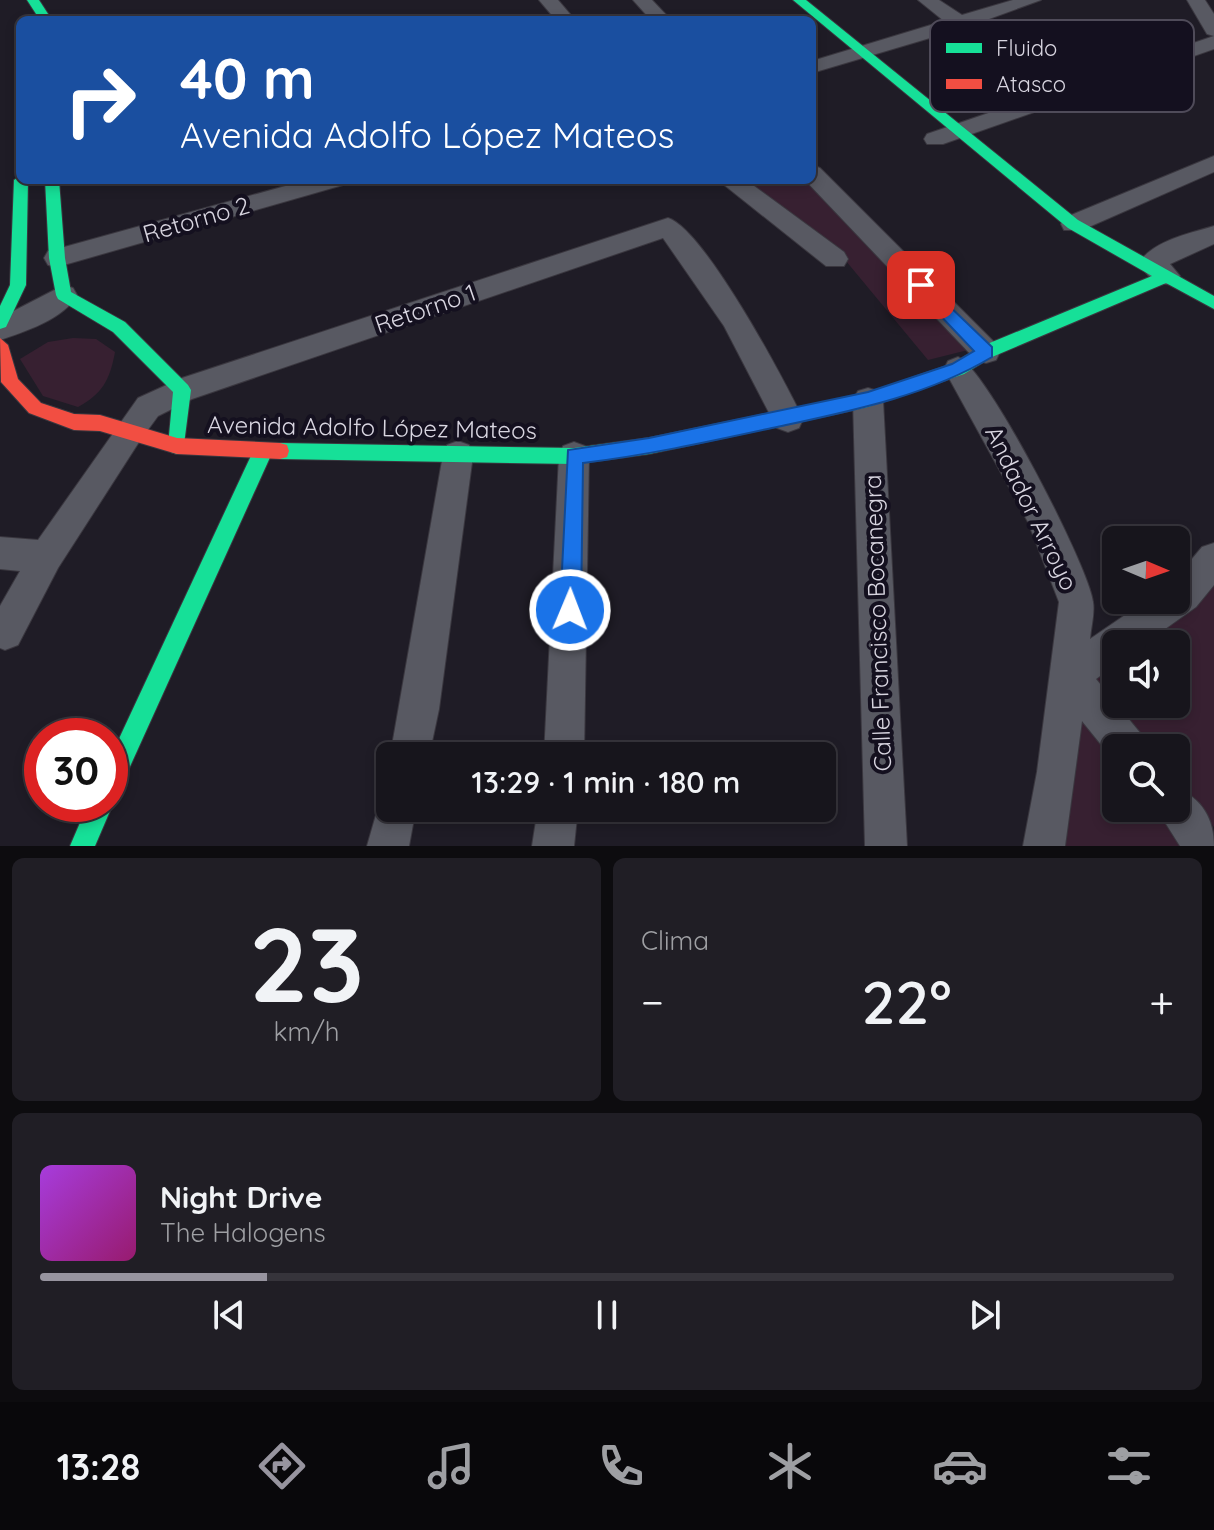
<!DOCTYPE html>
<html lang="es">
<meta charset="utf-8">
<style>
body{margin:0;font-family:Quicksand,sans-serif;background:#201e25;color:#f1f3f6;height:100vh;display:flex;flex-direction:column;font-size:30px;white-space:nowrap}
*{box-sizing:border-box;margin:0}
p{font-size:26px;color:#9e9fa3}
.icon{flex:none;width:44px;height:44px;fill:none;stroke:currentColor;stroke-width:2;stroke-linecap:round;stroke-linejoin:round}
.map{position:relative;height:846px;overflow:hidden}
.sheet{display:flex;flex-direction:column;gap:12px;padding:12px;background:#0d0c0f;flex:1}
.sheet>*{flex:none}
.hud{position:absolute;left:16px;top:16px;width:800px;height:168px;border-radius:12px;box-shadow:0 4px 12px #0003,0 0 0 2px #36343b;background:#1a4fa0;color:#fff;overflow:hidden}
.needle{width:52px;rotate:92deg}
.tools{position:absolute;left:1102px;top:526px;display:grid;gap:16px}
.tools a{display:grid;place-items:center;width:88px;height:88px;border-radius:12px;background:#17151c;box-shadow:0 4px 12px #0003,0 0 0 2px #36343b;font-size:40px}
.speed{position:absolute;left:24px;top:718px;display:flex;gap:16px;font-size:40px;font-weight:700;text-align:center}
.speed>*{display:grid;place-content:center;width:104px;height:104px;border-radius:50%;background:#17151c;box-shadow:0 4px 12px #0003,0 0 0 2px #36343b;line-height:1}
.speed .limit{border:12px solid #d22;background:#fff;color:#111}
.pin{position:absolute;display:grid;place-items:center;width:68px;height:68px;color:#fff;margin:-34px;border-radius:16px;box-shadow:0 4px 12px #0006}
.me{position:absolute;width:88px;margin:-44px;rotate:1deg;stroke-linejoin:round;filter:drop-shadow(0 0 6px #0008)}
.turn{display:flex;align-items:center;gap:28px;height:168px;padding:0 32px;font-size:36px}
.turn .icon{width:104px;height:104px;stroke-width:2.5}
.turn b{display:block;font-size:56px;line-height:68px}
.big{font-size:60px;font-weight:600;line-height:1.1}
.sheet .widget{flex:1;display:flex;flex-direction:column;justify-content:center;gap:12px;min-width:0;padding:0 28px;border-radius:12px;background:#201e25}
.sheet .dial{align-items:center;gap:0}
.dial b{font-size:104px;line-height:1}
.song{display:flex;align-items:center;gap:24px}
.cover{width:96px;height:96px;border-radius:12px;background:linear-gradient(135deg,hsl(280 70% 55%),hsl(320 70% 35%))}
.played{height:8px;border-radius:4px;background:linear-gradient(90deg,#97949f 20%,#36343b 20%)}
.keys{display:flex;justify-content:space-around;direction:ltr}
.heat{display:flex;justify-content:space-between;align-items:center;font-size:44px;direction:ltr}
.sheet .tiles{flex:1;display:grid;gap:12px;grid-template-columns:1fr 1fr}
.widget:last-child{grid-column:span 2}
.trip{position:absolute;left:376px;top:742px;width:460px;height:80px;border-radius:12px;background:#17151c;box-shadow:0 4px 12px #0003,0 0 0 2px #36343b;font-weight:600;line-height:80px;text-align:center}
.tab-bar{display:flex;height:128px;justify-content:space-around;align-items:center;background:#09080b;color:#9e9fa3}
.tab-bar .icon{width:56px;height:56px}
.tab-bar .active{color:#97949f}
.tab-bar b{font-size:36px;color:#f1f3f6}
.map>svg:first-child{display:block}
</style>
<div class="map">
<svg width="1214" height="846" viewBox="0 0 1214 846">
<rect width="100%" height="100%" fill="#1f1c26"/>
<!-- green -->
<g fill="#372031">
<polygon points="747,180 812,180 972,349 928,360 841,255"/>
<path d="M 73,338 L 96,339 L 115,352 C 110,380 102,394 78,407 L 43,396 L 20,359 L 48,342 Z"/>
<polygon points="1214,582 1214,827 1176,780 1176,748 1150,748 1092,677 1116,660 1116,704 1176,704 1176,644 1138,644"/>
<polygon points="1080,703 1116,749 1116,808 1162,808 1192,846 1051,846"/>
</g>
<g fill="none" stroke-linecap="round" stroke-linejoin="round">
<!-- street casing -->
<g stroke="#3a373f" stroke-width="2">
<g id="street">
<polygon points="539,0 558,0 575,20 556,20"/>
<polygon points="633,0 652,0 671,20 651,20"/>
<polygon points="918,0 939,0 962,15 1013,0 1041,0 967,27 812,73 812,61 944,21"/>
<polygon points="1187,0 1205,0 1214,14 1214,36 1207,34"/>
<polygon points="1214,36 1214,49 943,144 927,144 924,139 927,134"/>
<polygon points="1214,156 1214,172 1082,230 1064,230 1061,224 1064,218"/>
<polygon points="812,165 820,168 996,344 1000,352 996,360 986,363 976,360 805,180 812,180"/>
<polygon points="307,180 347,180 343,185 57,267 48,265 44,258 48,251 57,249"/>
<polygon points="718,180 746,180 844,252 848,259 844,266 826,266"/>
<path d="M 668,218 C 704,229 785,381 803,419 L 799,428 L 788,432 L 777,428 L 724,326 L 663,238 L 192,399 L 158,416 L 139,442 L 58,568 L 18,645 L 5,650 L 0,648 L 0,606 L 20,571 L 0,569 L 0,537 L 38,540 L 138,398 L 182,378 Z"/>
<path d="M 1214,226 L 1214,244 L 1170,264 L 1180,276 L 1176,283 C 1160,288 1147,277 1139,263 C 1152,241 1191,233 1214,226 Z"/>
<path d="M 64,285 L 73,288 L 77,295 C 64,319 24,332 0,340 L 0,318 Z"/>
<path d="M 958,357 C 986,367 1089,567 1093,602 C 1095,613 1091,627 1090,639 L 1147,600 L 1176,600 L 1176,578 L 1202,547 L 1214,543 L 1214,585 L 1196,607 L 1144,644 L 1116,644 L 1116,664 L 1096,679 L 1141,734 L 1146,748 L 1116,748 L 1116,763 L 1082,721 L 1065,846 L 1023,846 L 1037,772 L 1059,602 L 1028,522 L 944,369 L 948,361 Z"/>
<polygon points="868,388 878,391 883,400 907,846 865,846 853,400 858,391"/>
<polygon points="458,441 469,445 473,455 439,709 429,756 390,757 443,455 447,445"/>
<polygon points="574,442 585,446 589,456 584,756 544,756 559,456 563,446"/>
<path d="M 1176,788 C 1202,798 1214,819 1214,846 L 1180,846 L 1156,808 L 1176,808 Z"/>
<polygon points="390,790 390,808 416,808 409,846 367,846 382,794"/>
<polygon points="538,808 578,808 574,846 532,846"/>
</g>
</g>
<!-- fast casing -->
<g stroke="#3a373f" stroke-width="2">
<g id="fast">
<polygon points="27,0 39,0 52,20 40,20"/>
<polygon points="793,0 806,0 1078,220 1214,296 1214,309 1166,283 992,357 964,374 868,407 649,454 574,464 280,459 272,453 118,793 110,797 113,804 95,846 70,846 88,804 110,804 110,758 256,445 263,443 272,449 280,443 574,448 649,438 868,393 952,364 980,347 1152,276 1068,228"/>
<polygon points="20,176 20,180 28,180 26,285 6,327 0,329 0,306 10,285 14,180"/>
<polygon points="45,180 59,180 65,258 71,292 125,322 188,385 191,390 183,452 177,454 171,452 168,446 173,392 113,332 58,299 56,295 49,258"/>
</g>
</g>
<!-- jam casing -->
<g stroke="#3a373f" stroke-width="2">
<polygon id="jam" points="0,338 8,345 18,379 41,403 74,414 100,415 177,438 280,443 287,445 289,451 287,457 280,459 177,454 100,431 74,430 29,413 1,382"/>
</g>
<!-- street -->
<use href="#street" fill="#585962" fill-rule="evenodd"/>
<!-- fast -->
<use href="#fast" fill="#16e098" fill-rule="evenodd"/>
<!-- jam -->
<use href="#jam" fill="#f24e42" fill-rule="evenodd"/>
</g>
<!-- route -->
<path fill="#1a73e8" stroke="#114b97" stroke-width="2" d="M 921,279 L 992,347 L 992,357 C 927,396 851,411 777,427 C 712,441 649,455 583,463 L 581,610 L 578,618 L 570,621 L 563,618 L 560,610 L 568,450 L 649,438 L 868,392 L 952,364 L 974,351 L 915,289 L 915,281 Z"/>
<g text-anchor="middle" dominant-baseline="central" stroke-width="8" stroke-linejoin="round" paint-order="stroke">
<!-- street labels -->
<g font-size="24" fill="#d8d5e0" stroke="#14101f">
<text transform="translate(196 219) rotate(-16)">Retorno 2</text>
<text transform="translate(425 308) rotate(-19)">Retorno 1</text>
<text transform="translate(372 427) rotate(1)">Avenida Adolfo López Mateos</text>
<text transform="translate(1032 508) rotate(64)">Andador Arroyo</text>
<text transform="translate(877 623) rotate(-92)">Calle Francisco Bocanegra</text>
</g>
</g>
<!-- legend -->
<rect x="930" y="20" width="264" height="92" rx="12" fill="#14101f" stroke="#4f4b59" stroke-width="2"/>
<rect x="946" y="43" width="36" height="10" fill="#16e098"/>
<rect x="946" y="79" width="36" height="10" fill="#f24e42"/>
<g font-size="22" fill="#d8d5e0">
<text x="996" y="56">Fluido</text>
<text x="996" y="92">Atasco</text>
</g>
</svg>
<div class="tools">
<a><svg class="needle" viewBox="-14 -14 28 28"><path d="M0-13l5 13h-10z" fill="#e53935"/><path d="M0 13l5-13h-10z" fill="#9e9fa3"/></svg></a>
<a><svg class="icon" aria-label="sound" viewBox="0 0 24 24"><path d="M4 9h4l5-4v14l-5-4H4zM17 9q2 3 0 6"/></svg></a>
<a><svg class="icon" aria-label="search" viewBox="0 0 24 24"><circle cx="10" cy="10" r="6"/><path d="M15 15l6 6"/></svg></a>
</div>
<div class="speed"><div class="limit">30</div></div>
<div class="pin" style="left:921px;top:285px;background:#d93025"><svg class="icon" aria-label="arrive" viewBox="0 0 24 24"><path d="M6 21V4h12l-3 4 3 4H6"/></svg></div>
<svg class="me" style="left:570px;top:610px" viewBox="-20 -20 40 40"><circle r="17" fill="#1a73e8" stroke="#fff" stroke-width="3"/><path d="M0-11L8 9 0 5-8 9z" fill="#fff"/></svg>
<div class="trip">13:29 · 1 min · 180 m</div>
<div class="hud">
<div class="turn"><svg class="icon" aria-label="right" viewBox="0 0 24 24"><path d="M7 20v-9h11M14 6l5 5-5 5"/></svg><div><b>40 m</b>Avenida Adolfo López Mateos</div></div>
</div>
</div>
<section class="sheet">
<div class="tiles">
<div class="widget dial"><b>23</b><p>km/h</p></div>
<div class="widget"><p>Clima</p>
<div class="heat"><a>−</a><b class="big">22°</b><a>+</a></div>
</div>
<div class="widget">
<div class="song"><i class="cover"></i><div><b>Night Drive</b><p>The Halogens</p></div></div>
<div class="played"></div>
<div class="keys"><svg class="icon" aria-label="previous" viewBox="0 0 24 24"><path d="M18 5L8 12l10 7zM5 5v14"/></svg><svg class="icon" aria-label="pause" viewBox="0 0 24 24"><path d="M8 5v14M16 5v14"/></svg><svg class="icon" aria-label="next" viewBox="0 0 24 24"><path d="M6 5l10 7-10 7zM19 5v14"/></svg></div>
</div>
</div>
</section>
<nav class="tab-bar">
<b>13:28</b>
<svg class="icon active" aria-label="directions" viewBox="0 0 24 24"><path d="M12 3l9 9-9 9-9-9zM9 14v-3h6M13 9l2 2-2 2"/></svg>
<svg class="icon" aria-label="music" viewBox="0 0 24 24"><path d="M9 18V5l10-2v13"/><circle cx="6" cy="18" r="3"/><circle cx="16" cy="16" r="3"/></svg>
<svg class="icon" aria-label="phone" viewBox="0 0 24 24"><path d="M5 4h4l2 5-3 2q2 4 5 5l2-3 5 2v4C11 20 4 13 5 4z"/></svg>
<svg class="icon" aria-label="climate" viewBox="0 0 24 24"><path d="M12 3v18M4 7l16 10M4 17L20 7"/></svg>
<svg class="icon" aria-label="car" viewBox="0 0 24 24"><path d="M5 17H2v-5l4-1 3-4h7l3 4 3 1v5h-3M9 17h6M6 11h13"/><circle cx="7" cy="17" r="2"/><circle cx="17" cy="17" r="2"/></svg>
<svg class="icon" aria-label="filters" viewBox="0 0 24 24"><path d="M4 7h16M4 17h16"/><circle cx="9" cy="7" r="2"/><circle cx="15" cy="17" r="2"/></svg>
</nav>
